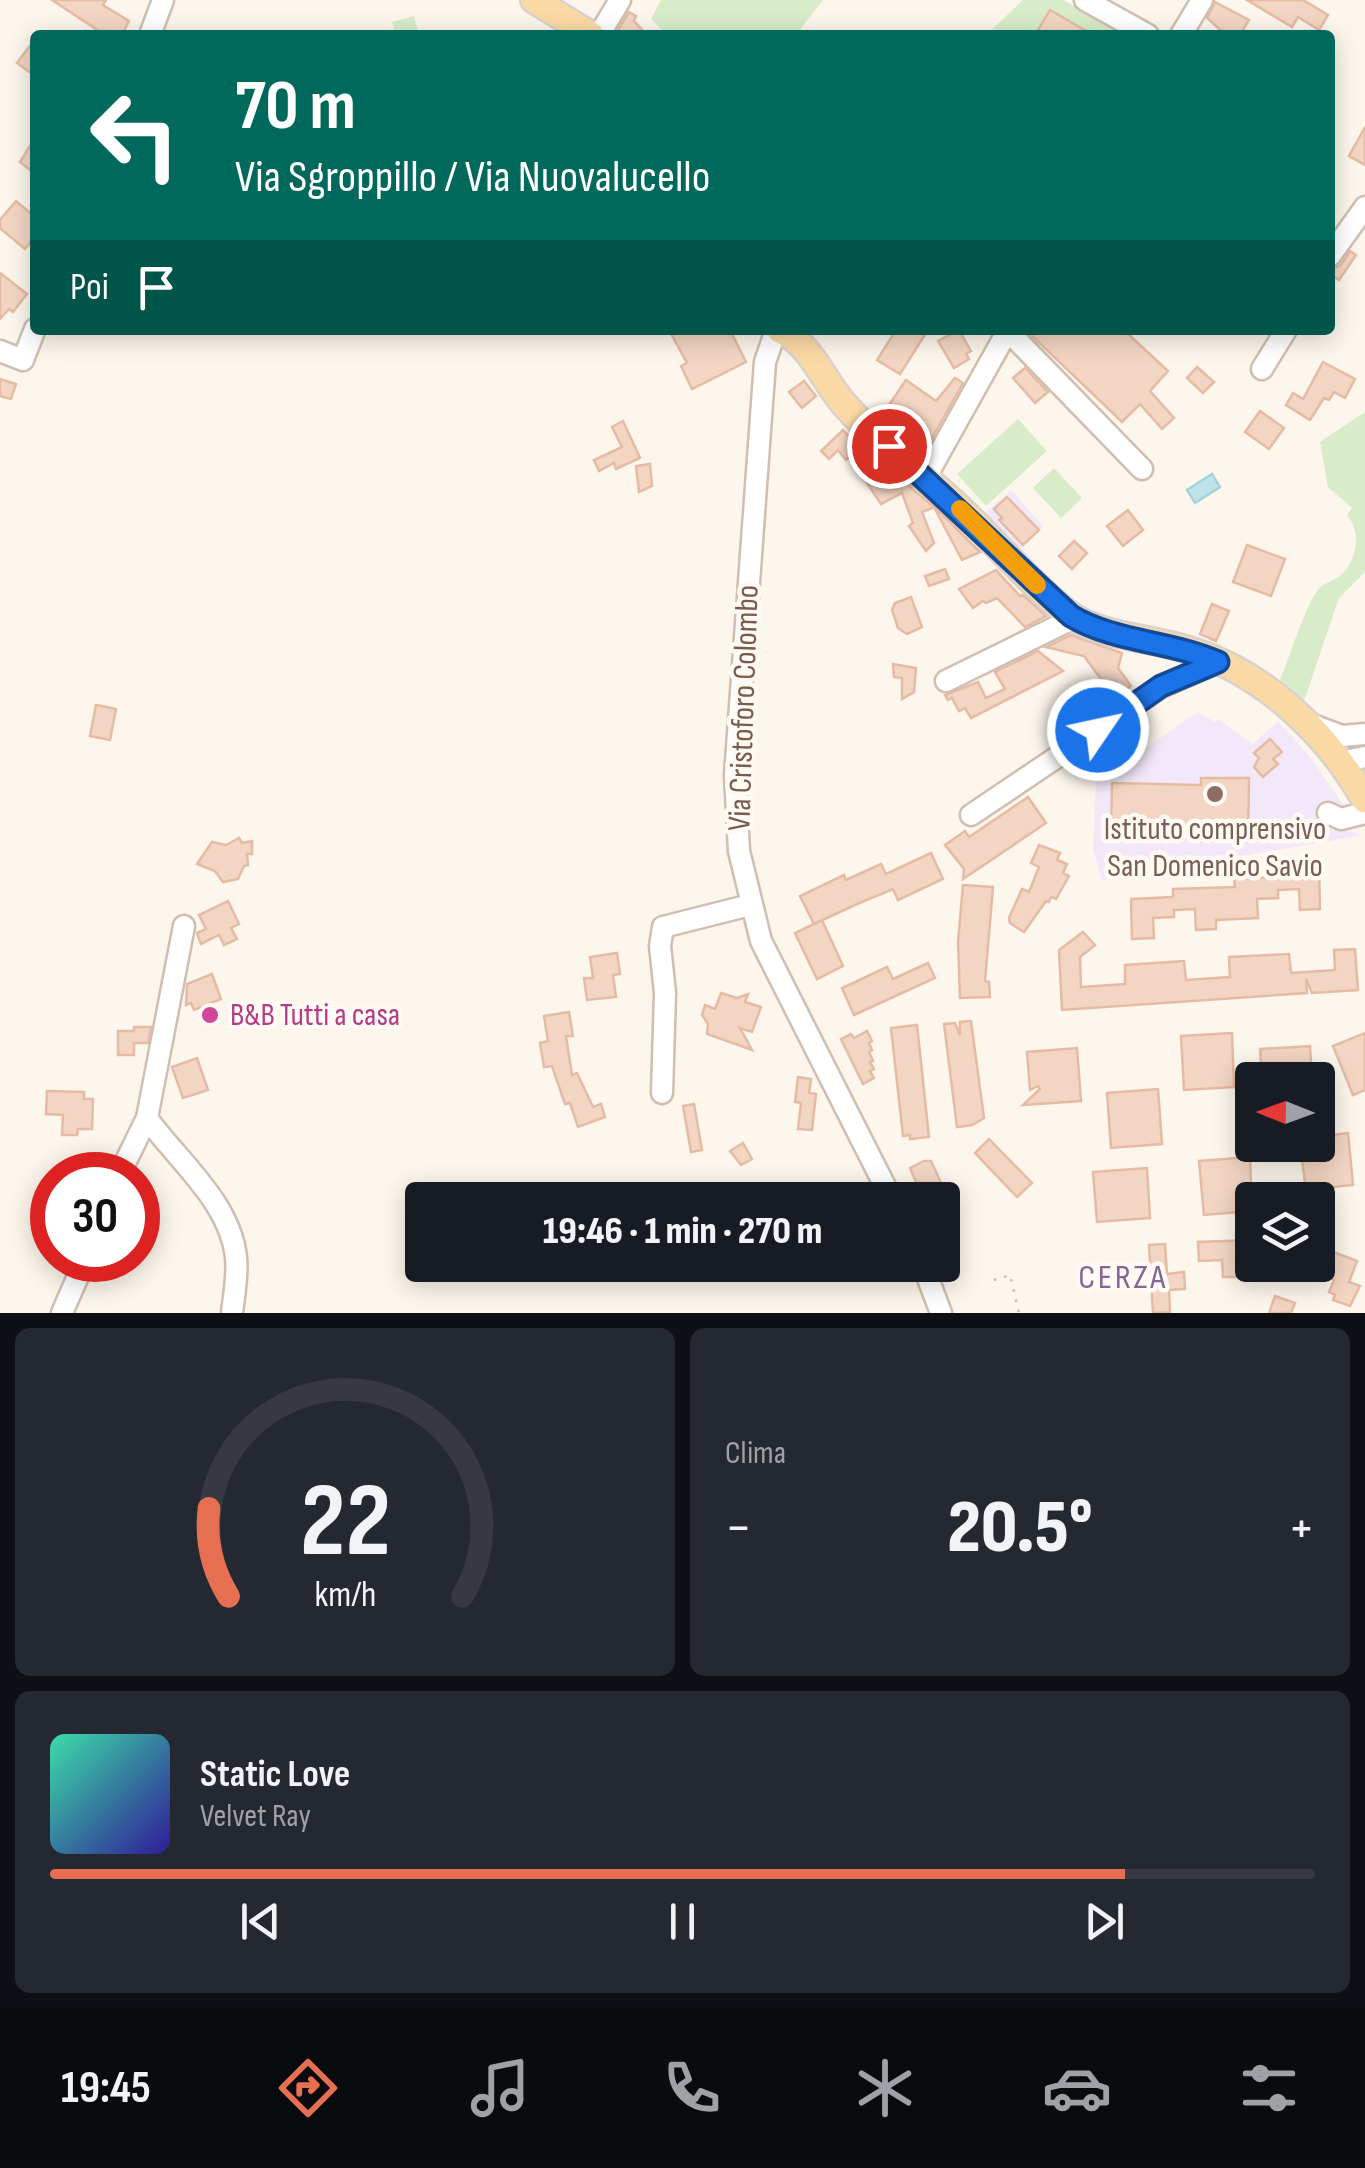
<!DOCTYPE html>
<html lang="it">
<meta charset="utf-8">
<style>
body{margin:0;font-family:"Sofia Sans Condensed",sans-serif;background:#242831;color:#f1f3f6;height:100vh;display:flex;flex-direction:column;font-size:38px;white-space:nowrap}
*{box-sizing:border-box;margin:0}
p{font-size:32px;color:#9ea1a6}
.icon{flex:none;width:55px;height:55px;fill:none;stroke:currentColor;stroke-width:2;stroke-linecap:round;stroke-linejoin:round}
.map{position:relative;height:1313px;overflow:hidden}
.side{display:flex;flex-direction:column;gap:15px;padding:15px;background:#0d0f14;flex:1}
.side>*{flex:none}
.top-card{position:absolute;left:30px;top:30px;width:1305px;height:305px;border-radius:10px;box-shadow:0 5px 25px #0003;background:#00695c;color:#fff;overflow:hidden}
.needle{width:65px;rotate:271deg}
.tools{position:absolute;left:1235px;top:1062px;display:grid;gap:20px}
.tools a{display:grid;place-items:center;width:100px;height:100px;border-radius:10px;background:#171b24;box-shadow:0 5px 25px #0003;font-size:50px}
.speed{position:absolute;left:30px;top:1152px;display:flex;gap:20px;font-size:50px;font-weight:700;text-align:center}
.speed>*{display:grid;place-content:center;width:130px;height:130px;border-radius:50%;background:#171b24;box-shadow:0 5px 25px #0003;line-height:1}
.speed .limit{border:15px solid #d22;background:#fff;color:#111}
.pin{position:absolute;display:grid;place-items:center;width:85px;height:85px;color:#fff;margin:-42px;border:5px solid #fff;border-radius:50%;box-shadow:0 2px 10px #0007}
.me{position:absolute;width:110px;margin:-55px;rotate:56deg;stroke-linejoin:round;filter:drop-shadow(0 0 8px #0008)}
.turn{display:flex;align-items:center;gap:35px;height:210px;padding:0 40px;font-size:45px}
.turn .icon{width:130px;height:130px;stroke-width:2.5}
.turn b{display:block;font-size:70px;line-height:85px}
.then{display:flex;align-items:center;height:95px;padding:0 40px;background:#0003;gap:20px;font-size:38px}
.big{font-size:75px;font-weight:800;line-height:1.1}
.side .card{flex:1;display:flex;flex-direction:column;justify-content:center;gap:15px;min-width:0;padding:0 35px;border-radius:15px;background:#242831}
.side .dial{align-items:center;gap:0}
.dial svg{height:260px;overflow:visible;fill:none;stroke:#363941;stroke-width:7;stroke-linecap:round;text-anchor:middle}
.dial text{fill:#f1f3f6;stroke:none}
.song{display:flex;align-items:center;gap:30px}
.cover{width:120px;height:120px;border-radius:15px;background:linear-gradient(135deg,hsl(160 70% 55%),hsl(250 70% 35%))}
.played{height:10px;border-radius:5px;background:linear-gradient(90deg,#e76f51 85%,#363941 85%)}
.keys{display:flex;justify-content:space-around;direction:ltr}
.heat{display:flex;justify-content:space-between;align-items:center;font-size:55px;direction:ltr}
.side .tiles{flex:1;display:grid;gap:15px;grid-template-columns:1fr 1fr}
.card:last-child{grid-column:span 2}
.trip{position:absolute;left:405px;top:1182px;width:555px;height:100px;border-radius:10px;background:#171b24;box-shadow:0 5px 25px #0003;font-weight:800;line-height:100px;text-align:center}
.tab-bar{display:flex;height:160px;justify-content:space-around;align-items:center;background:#090b0e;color:#9ea1a6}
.tab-bar .icon{width:70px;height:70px}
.tab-bar .active{color:#e76f51}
.tab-bar b{font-size:45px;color:#f1f3f6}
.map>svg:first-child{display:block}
</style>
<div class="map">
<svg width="1365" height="1313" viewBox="0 0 1365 1313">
<rect width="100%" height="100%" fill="#fdf6ec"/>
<!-- education -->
<g fill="#f3e8fa">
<polygon points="1011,490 1043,526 1019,550 985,513"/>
<polygon points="1198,712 1215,722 1218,719 1253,744 1278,721 1311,758 1344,806 1339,808 1342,829 1364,835 1102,880 1093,848 1096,782"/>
</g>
<!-- green -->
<g fill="#d8ecc9">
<polygon points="661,0 823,0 796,35 667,35 651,19"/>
<polygon points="1023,0 1063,0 1127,35 986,35"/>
<polygon points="414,16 419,35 396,35 392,22"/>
<path d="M 1365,412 L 1365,572 L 1339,598 L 1304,701 L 1280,680 C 1292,652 1301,616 1317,591 C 1323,582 1336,581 1343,573 C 1358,556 1361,532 1347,515 L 1352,508 L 1328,487 L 1320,442 Z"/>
<polygon points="1018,419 1047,451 986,506 957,474"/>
<polygon points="1054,468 1082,498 1061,518 1033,488"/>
</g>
<!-- water -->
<polygon fill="#bfe3e8" stroke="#a5d3da" stroke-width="2.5" points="1212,474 1220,487 1195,503 1187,490"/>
<!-- building -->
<g fill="#f3d5c3" stroke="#e6bba3" stroke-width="2.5">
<polygon points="52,0 106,0 103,5 129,21 122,35 105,35"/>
<polygon points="1247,0 1303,0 1328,15 1319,30 1298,17 1292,27"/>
<polygon points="1215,2 1249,20 1240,35 1226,35 1207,18"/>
<polygon points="1050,10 1093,35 1035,35"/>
<polygon points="629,12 636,16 634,21 647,35 615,35"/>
<polygon points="35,39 35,76 17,63"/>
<polygon points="1365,127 1365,165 1349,156"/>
<polygon points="35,138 35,174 20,162"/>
<polygon points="16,201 35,217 35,237 25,249 0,228 0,220"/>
<polygon points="1350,251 1356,255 1339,280 1330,274 1330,270 1341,265"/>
<polygon points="0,273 27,294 13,312 9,309 0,319"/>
<polygon points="669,330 730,330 746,362 692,389 681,366 687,363"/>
<polygon points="896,330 928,330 900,374 877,360"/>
<polygon points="959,330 971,351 966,354 969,359 954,368 938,341"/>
<polygon points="1026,330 1124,330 1168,371 1150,391 1174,418 1162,429 1140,404 1122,422"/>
<polygon points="1323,362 1355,379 1345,398 1334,392 1329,400 1324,398 1310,420 1286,405 1293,393 1303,399"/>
<polygon points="1197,367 1214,382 1203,393 1187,378"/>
<polygon points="1025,368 1048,392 1035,403 1013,378"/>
<polygon points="955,378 963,383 923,454 880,418 906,380 936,401"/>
<polygon points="0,379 16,384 11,399 0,396"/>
<polygon points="804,381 816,396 802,408 789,392"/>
<polygon points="1260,411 1284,428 1269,449 1245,432"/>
<polygon points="623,421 640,458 616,469 614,463 599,471 594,460 622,447 612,427"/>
<polygon points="843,430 859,447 846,460 838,450 829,459 821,451"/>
<polygon points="650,464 652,486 639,492 636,466"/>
<polygon points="884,465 932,505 946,518 980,552 962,560 934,507 922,512 934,543 926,551 909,526 913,523 902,493 881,504 863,477"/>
<polygon points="1007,497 1039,530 1023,545 999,520 1002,518 994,509"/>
<polygon points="1128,510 1143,530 1123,546 1107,526"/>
<polygon points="1074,541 1087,553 1072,569 1059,556"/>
<polygon points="1247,545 1285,559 1271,596 1233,582"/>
<polygon points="945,569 949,579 929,586 925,576"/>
<polygon points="996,570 1020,596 1023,595 1046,616 1025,627 997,598 986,603 983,601 973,608 959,589"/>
<polygon points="911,597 922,627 907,634 898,628 892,610 895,603"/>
<polygon points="1212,604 1229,611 1216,641 1200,634"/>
<polygon points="1071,635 1122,653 1118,668 1131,686 1114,697 1084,656 1046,647"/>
<polygon points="1038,651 1063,671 971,718 965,708 959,711 952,698 948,700 945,695 978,682 986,698 1005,689 995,672"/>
<polygon points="893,664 916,668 914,692 902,699 902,678 894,677"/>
<polygon points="96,705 116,709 110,740 90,736"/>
<polygon points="1270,739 1282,752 1273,759 1278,764 1263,777 1254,767 1259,758 1254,753"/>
<polygon points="1201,778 1249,778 1248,842 1200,841 1200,834 1111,832 1112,783 1201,785"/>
<polygon points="1028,797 1046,823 963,879 964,869 945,845 965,831 969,837"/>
<polygon points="239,838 242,843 252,841 252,854 247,854 248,865 244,866 238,879 223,882 215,871 197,864 212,842 226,845"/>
<polygon points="1039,845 1060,853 1057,860 1067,864 1063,873 1069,876 1056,899 1051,897 1049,902 1046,901 1024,932 1010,923 1009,918 1022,889 1029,892 1039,867 1031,863"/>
<polygon points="931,853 943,879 898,900 893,889 857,904 814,924 822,920 843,966 817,979 795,933 814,924 800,896 844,875 846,880 881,864 886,874"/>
<polygon points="1319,868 1320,909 1300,910 1299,889 1278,890 1278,898 1257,899 1258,918 1216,920 1216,929 1196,930 1195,909 1174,910 1174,917 1153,918 1154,938 1132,939 1131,899 1173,897 1173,889 1235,887 1234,879 1277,877 1277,870"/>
<polygon points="963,885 993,887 985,981 989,982 990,997 960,998 958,942"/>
<polygon points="228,901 239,924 231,928 237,939 224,945 219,935 201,944 197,933 206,929 199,915"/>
<polygon points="1083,932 1095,945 1080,957 1081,987 1125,984 1125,965 1184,961 1186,980 1230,977 1229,957 1250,956 1289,954 1291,973 1335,970 1334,950 1355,949 1358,990 1312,993 1306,979 1307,993 1062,1010 1059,950"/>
<polygon points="617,953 620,974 613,975 616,997 587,1000 584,978 593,978 590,957"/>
<polygon points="928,963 935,978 854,1015 842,988 887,967 893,979"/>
<polygon points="212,974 221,999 194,1010 191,1003 186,1005 187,984"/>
<polygon points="721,993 737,998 748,994 745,1002 761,1007 752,1032 740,1028 752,1050 707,1034 708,1024 702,1015 705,1005 715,1009"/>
<polygon points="569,1012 573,1036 566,1036 572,1075 577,1073 593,1107 601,1104 605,1117 578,1127 570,1103 565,1104 552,1066 544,1067 540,1043 548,1041 544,1016"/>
<polygon points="971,1021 984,1118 972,1125 957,1127 944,1024 955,1023 960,1035 960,1022"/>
<polygon points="917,1025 929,1137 910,1139 910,1135 903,1136 891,1028"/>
<polygon points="134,1027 151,1027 148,1043 134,1043 134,1055 118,1055 118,1031 134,1031"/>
<polygon points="867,1031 872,1041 869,1043 872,1050 869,1052 873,1061 870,1062 874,1069 870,1071 874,1078 863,1084 841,1039 851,1034 854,1038"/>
<polygon points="1232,1033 1234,1087 1184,1090 1181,1036"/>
<polygon points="1365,1033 1365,1090 1353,1095 1333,1046"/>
<polygon points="1310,1046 1312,1080 1262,1080 1260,1049"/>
<polygon points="1077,1048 1081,1101 1023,1105 1040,1089 1038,1086 1030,1090 1027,1052"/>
<polygon points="197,1058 208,1090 183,1098 172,1067"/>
<polygon points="798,1077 811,1079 809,1093 816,1094 812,1130 798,1129 801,1103 795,1102"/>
<polygon points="1158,1089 1162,1144 1111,1148 1107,1093"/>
<polygon points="47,1091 84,1092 84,1099 93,1099 92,1129 78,1129 77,1135 62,1135 63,1115 46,1114"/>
<polygon points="694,1104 702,1150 691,1152 683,1106"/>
<polygon points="1348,1133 1353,1185 1306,1190 1300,1145 1318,1145 1318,1137"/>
<polygon points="989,1139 1032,1183 1017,1197 975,1153"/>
<polygon points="743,1143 752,1159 741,1165 730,1151"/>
<polygon points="1250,1157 1252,1211 1204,1215 1199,1161"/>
<polygon points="924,1161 931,1161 943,1187 938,1189 940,1193 924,1200 910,1168"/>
<polygon points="1147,1168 1150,1218 1097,1222 1093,1172"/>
<polygon points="1252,1240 1252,1258 1238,1258 1239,1277 1223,1277 1222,1260 1199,1261 1198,1242"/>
<polygon points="1165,1244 1167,1274 1184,1272 1185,1289 1169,1290 1170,1312 1153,1313 1149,1245"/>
<polygon points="1318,1246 1357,1261 1349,1282 1360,1286 1350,1306 1333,1300 1335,1295 1329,1292 1334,1280 1318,1271"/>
<polygon points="1275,1296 1295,1303 1291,1313 1269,1313"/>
</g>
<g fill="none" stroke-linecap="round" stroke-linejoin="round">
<!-- minor casing -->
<g stroke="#d1beb0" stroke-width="25">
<g id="minor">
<polyline points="1085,0 1148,35"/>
<polyline points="150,35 163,0"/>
<polyline points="599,35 620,0"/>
<polyline points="1181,35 1202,0"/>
<polyline points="1330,256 1365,207"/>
<polyline points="776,330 765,362 735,775 739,851 761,941 892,1200"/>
<polyline points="1008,331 1142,469"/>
<polyline points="0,351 23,360 35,329"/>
<polyline points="1262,369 1286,330"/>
<polyline points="926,477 1008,330"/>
<polyline points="946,681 1074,618"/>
<polyline points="1310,724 1342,736 1365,734"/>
<polyline points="1341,762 1365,757"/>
<polyline points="1328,813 1341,819 1365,813"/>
<polyline points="971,815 1161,687 1218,662"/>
<path d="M 184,926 L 147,1118 C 178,1161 230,1202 236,1257 C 238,1275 234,1295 232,1313"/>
<polyline points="662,1093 665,993 660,946 663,927 750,905"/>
<polyline points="119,1175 147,1118"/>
<polyline points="923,1265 941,1313"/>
<polyline points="62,1313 85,1260"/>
</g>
</g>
<!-- major casing -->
<g stroke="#dad1cd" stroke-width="30">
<g id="major">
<polyline points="534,0 591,35"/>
<path d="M 780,330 C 812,345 822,379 844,404 C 877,442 920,471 957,506 C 994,540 1027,581 1066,612 C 1097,636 1145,637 1182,648 C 1260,669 1326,731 1365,800"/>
</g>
</g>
<!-- path -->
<polyline stroke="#d9b8a5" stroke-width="2.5" stroke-dasharray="2.5 8" stroke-linecap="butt" points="994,1280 1010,1275 1019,1313"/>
<!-- minor -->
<use href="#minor" stroke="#fff" stroke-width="20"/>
<!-- major -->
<use href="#major" stroke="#fbd9a5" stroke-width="25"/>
</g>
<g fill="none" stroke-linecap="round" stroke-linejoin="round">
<!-- route casing -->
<g stroke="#114b97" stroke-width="25">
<path id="route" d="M 889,446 L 1071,616 C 1114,642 1171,641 1218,662 L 1161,686 L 1098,730"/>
</g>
<!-- route -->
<use href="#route" stroke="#1a73e8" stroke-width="18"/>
<!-- slow -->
<polyline stroke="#f59e0b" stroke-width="18" points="960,509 1037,585"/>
</g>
<!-- markers -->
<circle fill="#8d6e63" stroke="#fffaf3" stroke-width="4" cx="1215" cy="794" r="10"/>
<circle fill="#d1479c" stroke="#fffaf3" stroke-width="4" cx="210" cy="1015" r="10"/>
<g text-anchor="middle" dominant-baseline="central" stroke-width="9" stroke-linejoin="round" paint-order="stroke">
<!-- street labels -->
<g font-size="32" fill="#7a5c4d" stroke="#fffaf3">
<text transform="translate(744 708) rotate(-88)">Via Cristoforo Colombo</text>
</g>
<!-- education labels -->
<g font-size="32" fill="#785e54" stroke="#fffaf3">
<text x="1215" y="829">Istituto comprensivo<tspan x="1215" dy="37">San Domenico Savio</tspan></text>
</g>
<!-- hotel labels -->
<g font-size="32" fill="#b23c85" stroke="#fffaf3" text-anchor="start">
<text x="230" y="1015">B&amp;B Tutti a casa</text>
</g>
<!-- neighbourhood labels -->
<g font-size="35" letter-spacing="2.5" fill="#846695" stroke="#fffaf3">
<text x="1123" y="1277">CERZA</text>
</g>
</g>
</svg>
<div class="tools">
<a><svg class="needle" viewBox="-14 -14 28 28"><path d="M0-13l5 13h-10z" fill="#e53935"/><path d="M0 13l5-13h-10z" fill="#9ea1a6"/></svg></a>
<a><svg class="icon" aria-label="layers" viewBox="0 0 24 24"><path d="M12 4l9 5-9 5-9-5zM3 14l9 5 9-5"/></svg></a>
</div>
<div class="speed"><div class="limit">30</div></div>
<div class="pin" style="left:889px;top:446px;background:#d93025"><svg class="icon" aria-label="arrive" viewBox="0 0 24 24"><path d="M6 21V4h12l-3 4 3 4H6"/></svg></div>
<svg class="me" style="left:1098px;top:730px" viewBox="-20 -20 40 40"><circle r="17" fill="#1a73e8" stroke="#fff" stroke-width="3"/><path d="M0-11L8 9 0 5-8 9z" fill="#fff"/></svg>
<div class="trip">19:46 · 1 min · 270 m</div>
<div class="top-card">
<div class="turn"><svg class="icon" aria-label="left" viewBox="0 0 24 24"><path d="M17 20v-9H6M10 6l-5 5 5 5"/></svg><div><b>70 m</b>Via Sgroppillo / Via Nuovalucello</div></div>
<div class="then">Poi<svg class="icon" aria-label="arrive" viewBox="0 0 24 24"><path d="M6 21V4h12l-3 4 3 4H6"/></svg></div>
</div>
</div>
<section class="side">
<div class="tiles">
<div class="card dial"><svg viewBox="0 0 100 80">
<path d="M14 69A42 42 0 1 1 86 69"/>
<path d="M14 69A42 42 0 0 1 8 42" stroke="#e76f51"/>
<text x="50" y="56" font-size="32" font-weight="700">22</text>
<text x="50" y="72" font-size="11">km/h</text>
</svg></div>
<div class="card"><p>Clima</p>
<div class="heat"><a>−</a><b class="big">20.5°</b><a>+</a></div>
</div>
<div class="card">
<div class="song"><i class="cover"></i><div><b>Static Love</b><p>Velvet Ray</p></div></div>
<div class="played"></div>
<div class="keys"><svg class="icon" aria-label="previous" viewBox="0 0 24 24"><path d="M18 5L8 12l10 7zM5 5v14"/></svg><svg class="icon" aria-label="pause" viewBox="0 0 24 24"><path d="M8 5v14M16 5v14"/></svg><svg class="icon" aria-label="next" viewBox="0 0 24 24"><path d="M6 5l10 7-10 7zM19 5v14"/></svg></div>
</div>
</div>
</section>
<nav class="tab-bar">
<b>19:45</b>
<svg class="icon active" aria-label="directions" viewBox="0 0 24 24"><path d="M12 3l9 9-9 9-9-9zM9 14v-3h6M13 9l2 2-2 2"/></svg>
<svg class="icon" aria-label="music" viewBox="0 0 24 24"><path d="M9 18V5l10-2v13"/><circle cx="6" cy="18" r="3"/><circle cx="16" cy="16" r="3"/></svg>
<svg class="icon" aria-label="phone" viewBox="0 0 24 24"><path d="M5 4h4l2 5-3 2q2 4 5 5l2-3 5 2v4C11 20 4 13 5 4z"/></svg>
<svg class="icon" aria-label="climate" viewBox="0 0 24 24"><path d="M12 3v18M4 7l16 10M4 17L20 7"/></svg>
<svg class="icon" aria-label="car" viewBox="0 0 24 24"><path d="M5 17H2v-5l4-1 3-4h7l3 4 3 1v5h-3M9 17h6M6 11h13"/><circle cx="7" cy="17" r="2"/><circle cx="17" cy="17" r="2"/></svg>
<svg class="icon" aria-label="filters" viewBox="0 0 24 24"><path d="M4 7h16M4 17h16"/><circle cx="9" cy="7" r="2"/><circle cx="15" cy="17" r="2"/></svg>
</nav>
